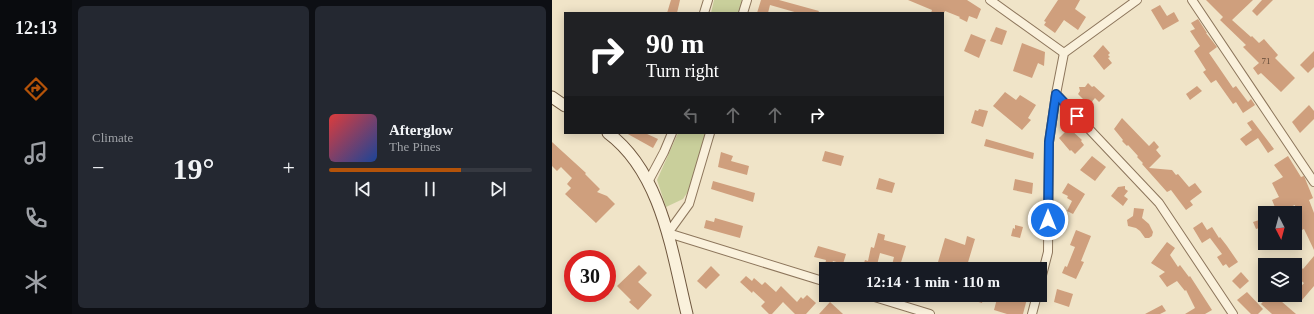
<!DOCTYPE html>
<meta charset="utf-8">
<style>
body{margin:0;font-family:Georgia,serif;background:#242831;color:#f1f3f6;height:100vh;display:flex;flex-direction:column;font-size:15px;white-space:nowrap}
*{box-sizing:border-box;margin:0}
p{font-size:13px;color:#9ea1a6}
.icon{flex:none;width:22px;height:22px;fill:none;stroke:currentColor;stroke-width:2;stroke-linecap:round;stroke-linejoin:round}
.map{position:relative;flex:1;overflow:hidden}
.drawer{display:flex;flex-direction:column;gap:6px;padding:6px;background:#0d0f14;width:480px}
.drawer>*{flex:none}
.guide{position:absolute;left:12px;top:12px;width:380px;height:122px;border-radius:0px;box-shadow:0 2px 10px #0003;background:#202124;color:#fff;overflow:hidden}
.needle{width:26px;rotate:174deg}
.fabs{position:absolute;left:706px;top:206px;display:grid;gap:8px}
.fabs a{display:grid;place-items:center;width:44px;height:44px;border-radius:0px;background:#171b24;box-shadow:0 2px 10px #0003;font-size:20px}
.speed{position:absolute;left:12px;top:250px;display:flex;gap:8px;font-size:20px;font-weight:700;text-align:center}
.speed>*{display:grid;place-content:center;width:52px;height:52px;border-radius:50%;background:#171b24;box-shadow:0 2px 10px #0003;line-height:1}
.speed .limit{border:6px solid #d22;background:#fff;color:#111}
.pin{position:absolute;display:grid;place-items:center;width:34px;height:34px;color:#fff;margin:-17px;border-radius:8px;box-shadow:0 2px 6px #0006}
.me{position:absolute;width:44px;margin:-22px;rotate:0deg;stroke-linejoin:round;filter:drop-shadow(0 0 3px #0008)}
.turn{display:flex;align-items:center;gap:14px;height:84px;padding:0 16px;font-size:18px}
.turn .icon{width:52px;height:52px;stroke-width:2.5}
.turn b{display:block;font-size:28px;line-height:34px}
.lanes{display:flex;align-items:center;height:38px;padding:0 16px;background:#0003;justify-content:center;gap:20px;direction:ltr}
.lanes .off{opacity:.35}
.big{font-size:30px;font-weight:700;line-height:1.1}
.drawer .tile{flex:1;display:flex;flex-direction:column;justify-content:center;gap:6px;min-width:0;padding:0 14px;border-radius:6px;background:#242831}
.song{display:flex;align-items:center;gap:12px}
.cover{width:48px;height:48px;border-radius:6px;background:linear-gradient(135deg,hsl(0 70% 55%),hsl(220 70% 35%))}
.played{height:4px;border-radius:2px;background:linear-gradient(90deg,#b45309 65%,#363941 65%)}
.keys{display:flex;justify-content:space-around;direction:ltr}
.heat{display:flex;justify-content:space-between;align-items:center;font-size:22px;direction:ltr}
.drawer .tiles{flex:1;display:grid;gap:6px;grid-template-columns:repeat(2,1fr)}
.trip{position:absolute;left:267px;top:262px;width:228px;height:40px;border-radius:0px;background:#171b24;box-shadow:0 2px 10px #0003;font-weight:700;line-height:40px;text-align:center}
main{display:flex;flex:1;min-height:0}
.menu{display:flex;flex-direction:column;width:72px;justify-content:space-around;align-items:center;background:#090b0e;color:#9ea1a6}
.menu .icon{width:28px;height:28px}
.menu .active{color:#b45309}
.menu b{font-size:18px;color:#f1f3f6}
.map>svg:first-child{display:block}
</style>
<main>
<nav class="menu">
<b>12:13</b>
<svg class="icon active" aria-label="directions" viewBox="0 0 24 24"><path d="M12 3l9 9-9 9-9-9zM9 14v-3h6M13 9l2 2-2 2"/></svg>
<svg class="icon" aria-label="music" viewBox="0 0 24 24"><path d="M9 18V5l10-2v13"/><circle cx="6" cy="18" r="3"/><circle cx="16" cy="16" r="3"/></svg>
<svg class="icon" aria-label="phone" viewBox="0 0 24 24"><path d="M5 4h4l2 5-3 2q2 4 5 5l2-3 5 2v4C11 20 4 13 5 4z"/></svg>
<svg class="icon" aria-label="climate" viewBox="0 0 24 24"><path d="M12 3v18M4 7l16 10M4 17L20 7"/></svg>
</nav>
<section class="drawer">
<div class="tiles">
<div class="tile"><p>Climate</p>
<div class="heat"><a>−</a><b class="big">19°</b><a>+</a></div>
</div>
<div class="tile">
<div class="song"><i class="cover"></i><div><b>Afterglow</b><p>The Pines</p></div></div>
<div class="played"></div>
<div class="keys"><svg class="icon" aria-label="previous" viewBox="0 0 24 24"><path d="M18 5L8 12l10 7zM5 5v14"/></svg><svg class="icon" aria-label="pause" viewBox="0 0 24 24"><path d="M8 5v14M16 5v14"/></svg><svg class="icon" aria-label="next" viewBox="0 0 24 24"><path d="M6 5l10 7-10 7zM19 5v14"/></svg></div>
</div>
</div>
</section>
<div class="map">
<svg width="762" height="314" viewBox="0 0 762 314">
<rect width="100%" height="100%" fill="#f0e4c8"/>
<!-- green -->
<g fill="#c9cf9b">
<polygon points="162,0 190,0 187,13 159,13"/>
<polygon points="126,133 155,133 137,190 131,199 114,207 105,180"/>
</g>
<!-- building -->
<g fill="#cf9f7d">
<polygon points="119,0 128,0 125,13 115,13"/>
<polygon points="209,0 227,0 267,11 266,13 246,13 218,5 216,13 205,13"/>
<polygon points="356,0 415,0 429,9 425,19 417,16 415,22 407,18 408,17 393,11 392,13 379,13 380,10"/>
<polygon points="506,0 528,0 523,9 534,17 526,30 512,20 503,33 492,25 494,22 492,21"/>
<polygon points="654,0 701,0 680,20 699,37 700,36 707,43 712,39 726,55 723,58 743,78 729,92 709,73 706,75 701,68 707,63 691,47 694,45 668,20 671,17"/>
<polygon points="710,0 721,0 705,16 700,11"/>
<polygon points="608,5 615,16 622,12 627,21 611,30 599,10"/>
<polygon points="646,19 655,33 654,33 665,47 657,53 681,88 684,86 696,102 699,99 703,105 691,113 684,102 681,104 664,80 659,83 651,72 654,70 642,51 648,46 638,31 643,29 639,23"/>
<polygon points="444,27 455,31 450,45 438,41"/>
<polygon points="419,34 434,40 427,58 412,51"/>
<polygon points="470,43 493,52 492,66 486,63 480,78 461,71"/>
<polygon points="551,45 558,53 556,55 558,57 556,58 560,63 552,70 541,56"/>
<polygon points="762,51 762,67 756,73 748,65"/>
<polygon points="536,83 540,87 542,86 553,96 547,102 543,98 537,105 526,94 528,91 527,87 533,87"/>
<polygon points="645,86 650,91 638,100 634,94"/>
<polygon points="453,92 464,100 468,95 484,105 476,118 479,120 470,130 441,106"/>
<polygon points="757,105 762,111 762,119 748,133 740,122"/>
<polygon points="427,109 436,111 431,127 419,123 423,110 426,111"/>
<polygon points="570,118 597,146 602,141 607,147 604,150 609,156 597,168 620,170 624,175 626,174 637,187 643,183 650,192 638,201 641,205 634,210 619,190 615,192 590,164 591,163 585,157 586,156 576,145 575,146 570,141 571,140 562,129"/>
<polygon points="700,120 722,149 716,153 706,138 694,146 688,139 700,130 695,123"/>
<polygon points="517,128 530,140 529,141 532,145 523,154 519,150 518,151 507,138"/>
<polygon points="74,133 93,133 106,139 101,148"/>
<polygon points="434,139 482,153 481,159 432,146"/>
<polygon points="0,142 34,173 33,174 48,189 45,192 55,196 63,204 44,223 13,194 19,188 15,184 20,178 9,167 5,171 0,166"/>
<polygon points="273,151 292,156 289,166 270,161"/>
<polygon points="169,152 181,156 179,161 197,166 195,175 166,167"/>
<polygon points="540,156 554,167 543,181 528,170"/>
<polygon points="736,156 749,177 752,176 761,198 757,200 762,213 762,250 752,229 743,233 743,205 725,212 720,200 727,197 720,183 731,177 722,165"/>
<polygon points="327,178 343,183 340,193 324,189"/>
<polygon points="463,179 481,183 480,194 461,190"/>
<polygon points="161,181 203,193 201,202 159,189"/>
<polygon points="516,183 533,194 521,214 515,211 520,201 515,198 516,196 510,193"/>
<polygon points="573,186 573,189 576,191 572,196 576,199 571,206 559,196 566,187"/>
<polygon points="582,208 592,209 590,218 597,224 601,232 600,236 597,238 593,238 588,231 584,228 576,226 575,220 581,216"/>
<polygon points="163,218 191,226 188,238 152,228 154,220 162,222"/>
<polygon points="713,218 713,226 704,229 701,222"/>
<polygon points="650,222 655,230 660,227 667,238 668,237 675,246 686,262 677,268 674,264 671,266 665,257 670,254 658,238 650,243 641,228"/>
<polygon points="463,225 471,227 468,238 459,236 461,228 463,229"/>
<polygon points="524,230 539,236 529,261 532,262 524,279 510,273 513,266 515,267 523,247 518,245"/>
<polygon points="326,233 333,235 332,240 354,246 347,269 339,269 342,257 328,253 324,269 310,269 313,260 316,261 319,247 322,248"/>
<polygon points="415,236 423,239 414,269 384,269 393,238 413,245"/>
<polygon points="615,242 623,248 618,255 626,267 628,265 637,277 638,276 660,310 653,314 633,314 643,308 634,290 633,291 625,281 615,287 607,276 613,272 599,263"/>
<polygon points="266,246 294,254 291,264 281,261 278,269 274,269 274,274 271,274 274,260 262,257"/>
<polygon points="762,256 762,286 750,300 743,293 752,283 743,276 743,262 751,269"/>
<polygon points="87,265 95,273 86,282 100,295 86,310 77,302 79,300 65,286"/>
<polygon points="159,266 168,275 154,289 145,281"/>
<polygon points="689,272 697,281 688,289 680,281"/>
<polygon points="194,276 200,281 202,278 210,285 213,282 224,292 229,286 245,302 249,297 251,299 255,295 264,303 254,314 243,314 231,302 220,314 217,314 209,306 213,302 201,291 200,293 188,282"/>
<polygon points="505,289 521,294 517,307 502,302"/>
<polygon points="695,292 711,309 706,314 699,314 685,300"/>
<polygon points="410,295 432,295 430,303 409,297"/>
<polygon points="446,295 476,295 471,314 455,314 442,310"/>
<polygon points="717,295 722,295 744,314 720,314 709,304"/>
<polygon points="278,302 291,314 267,314"/>
<polygon points="610,305 614,311 608,314 593,314"/>
</g>
<g fill="none" stroke-linecap="round" stroke-linejoin="round">
<!-- minor casing -->
<g stroke="#8d765c" stroke-width="10">
<g id="minor">
<polyline points="438,0 512,53"/>
<polyline points="585,0 512,53 504,94 607,203 681,314"/>
<polyline points="640,0 762,182"/>
<polyline points="152,13 156,0"/>
<polyline points="191,13 195,0"/>
<polyline points="158,133 137,204 116,233 274,282"/>
<polyline points="96,182 112,152 120,133"/>
<polyline points="488,283 496,252 497,142 504,94"/>
<polyline points="316,295 378,314"/>
<polyline points="480,314 485,295"/>
</g>
</g>
<!-- secondary casing -->
<g stroke="#6f573f" stroke-width="13">
<g id="secondary">
<polyline points="0,97 13,106"/>
<path d="M 56,133 C 110,173 120,253 135,314"/>
</g>
</g>
<!-- minor -->
<use href="#minor" stroke="#faf1dc" stroke-width="8"/>
<!-- secondary -->
<use href="#secondary" stroke="#faf1dc" stroke-width="11"/>
</g>
<g fill="none" stroke-linecap="round" stroke-linejoin="round">
<!-- route casing -->
<g stroke="#114b97" stroke-width="10">
<polyline id="route" points="496,220 497,142 504,94 525,116"/>
</g>
<!-- route -->
<use href="#route" stroke="#1a73e8" stroke-width="7"/>
</g>
<g text-anchor="middle" dominant-baseline="central" stroke-width="4" stroke-linejoin="round" paint-order="stroke">
<!-- number labels -->
<g font-size="9" fill="#624a37">
<text x="714" y="61">71</text>
</g>
</g>
</svg>
<div class="fabs">
<a><svg class="needle" viewBox="-14 -14 28 28"><path d="M0-13l5 13h-10z" fill="#e53935"/><path d="M0 13l5-13h-10z" fill="#9ea1a6"/></svg></a>
<a><svg class="icon" aria-label="layers" viewBox="0 0 24 24"><path d="M12 4l9 5-9 5-9-5zM3 14l9 5 9-5"/></svg></a>
</div>
<div class="speed"><div class="limit">30</div></div>
<div class="pin" style="left:525px;top:116px;background:#d93025"><svg class="icon" aria-label="arrive" viewBox="0 0 24 24"><path d="M6 21V4h12l-3 4 3 4H6"/></svg></div>
<svg class="me" style="left:496px;top:220px" viewBox="-20 -20 40 40"><circle r="17" fill="#1a73e8" stroke="#fff" stroke-width="3"/><path d="M0-11L8 9 0 5-8 9z" fill="#fff"/></svg>
<div class="trip">12:14 · 1 min · 110 m</div>
<div class="guide">
<div class="turn"><svg class="icon" aria-label="right" viewBox="0 0 24 24"><path d="M7 20v-9h11M14 6l5 5-5 5"/></svg><div><b>90 m</b>Turn right</div></div>
<div class="lanes"><svg class="icon off" aria-label="left" viewBox="0 0 24 24"><path d="M17 20v-9H6M10 6l-5 5 5 5"/></svg><svg class="icon off" aria-label="ahead" viewBox="0 0 24 24"><path d="M12 20V5M6 11l6-6 6 6"/></svg><svg class="icon off" aria-label="ahead" viewBox="0 0 24 24"><path d="M12 20V5M6 11l6-6 6 6"/></svg><svg class="icon" aria-label="right" viewBox="0 0 24 24"><path d="M7 20v-9h11M14 6l5 5-5 5"/></svg></div>
</div>
</div>
</main>
